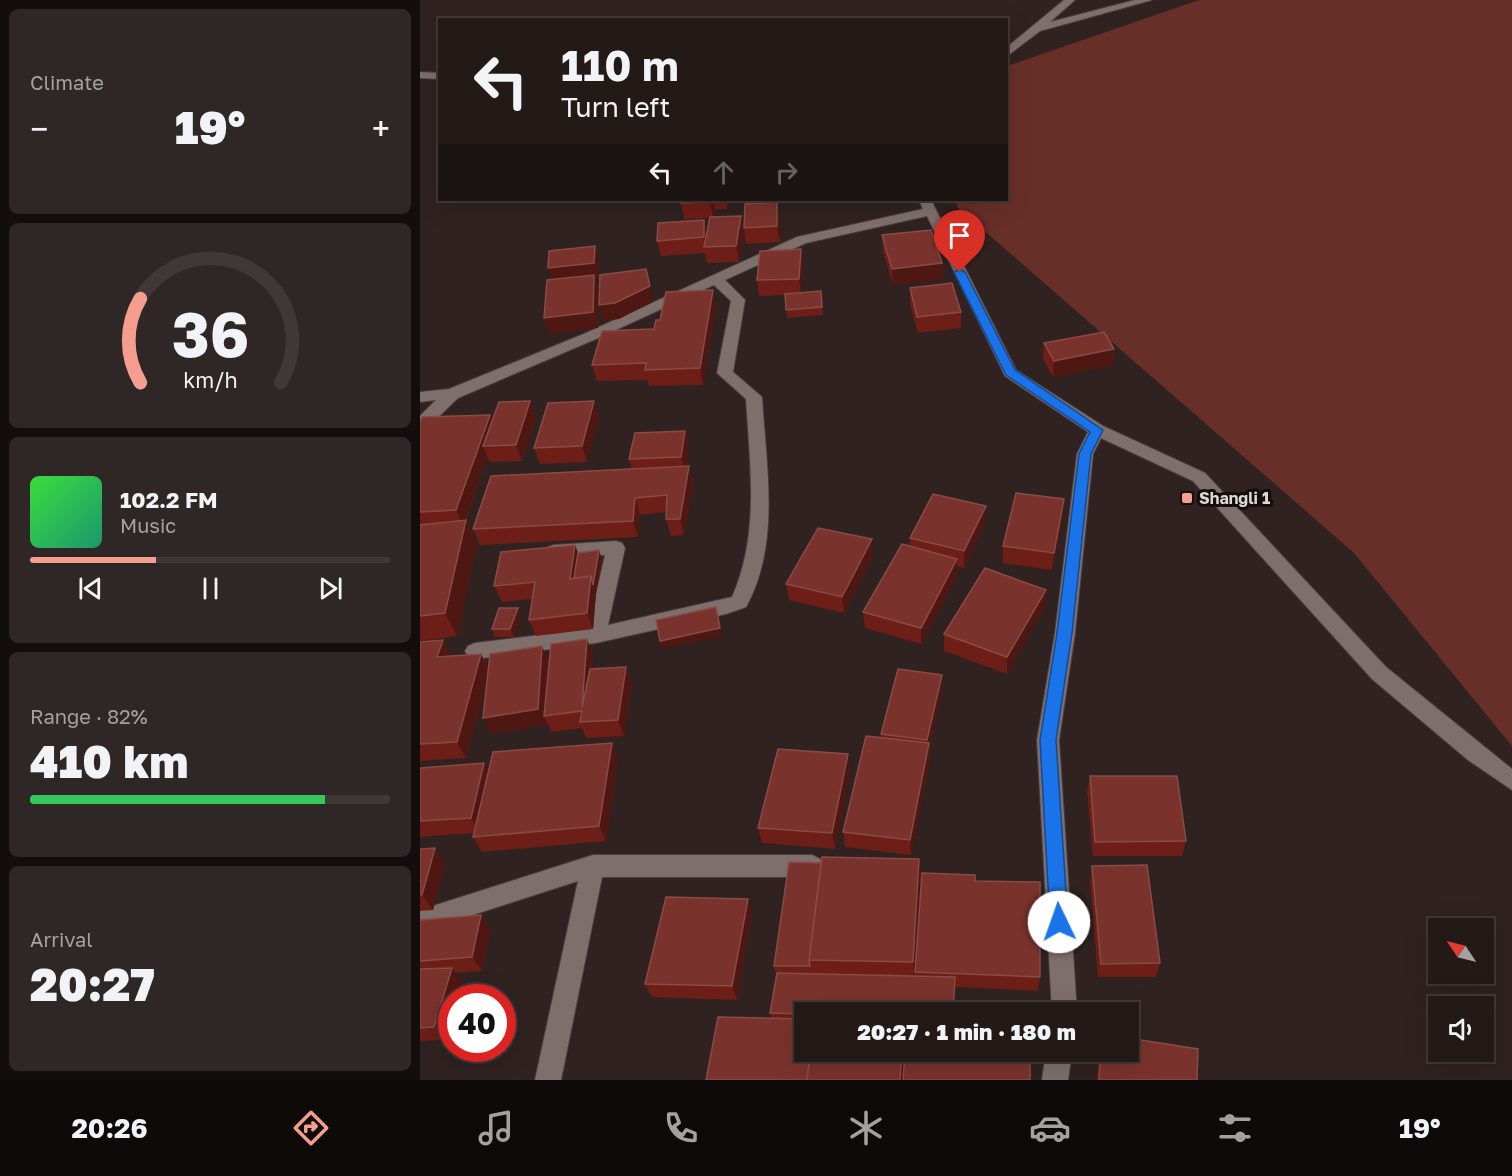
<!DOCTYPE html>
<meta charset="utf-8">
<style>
body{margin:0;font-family:"Golos Text",sans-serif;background:#2f2725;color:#f1f3f6;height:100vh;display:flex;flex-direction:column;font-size:22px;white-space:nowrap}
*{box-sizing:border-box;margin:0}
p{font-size:20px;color:#a3a1a2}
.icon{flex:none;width:33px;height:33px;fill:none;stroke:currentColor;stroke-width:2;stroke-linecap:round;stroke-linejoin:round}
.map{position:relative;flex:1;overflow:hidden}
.details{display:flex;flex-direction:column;gap:9px;padding:9px;background:#130e0d;width:420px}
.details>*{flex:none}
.banner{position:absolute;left:18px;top:18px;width:570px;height:183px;border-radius:0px;box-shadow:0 6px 24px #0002,0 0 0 2px #403837;background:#231a18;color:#f1f3f6;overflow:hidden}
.needle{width:39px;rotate:305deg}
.fabs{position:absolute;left:1008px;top:918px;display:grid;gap:12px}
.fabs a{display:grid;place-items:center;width:66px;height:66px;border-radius:0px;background:#231a18;box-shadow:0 6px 24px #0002,0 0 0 2px #403837;font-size:30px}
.speed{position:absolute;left:18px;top:984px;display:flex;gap:12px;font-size:30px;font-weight:700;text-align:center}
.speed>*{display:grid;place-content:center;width:78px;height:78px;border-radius:50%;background:#231a18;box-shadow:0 6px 24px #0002,0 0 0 2px #403837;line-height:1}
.speed .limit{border:9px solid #d22;background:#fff;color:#111}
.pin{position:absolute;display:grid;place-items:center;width:51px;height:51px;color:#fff;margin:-62px -26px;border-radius:50% 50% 50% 0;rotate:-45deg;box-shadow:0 0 6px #0007}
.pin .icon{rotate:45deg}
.me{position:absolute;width:66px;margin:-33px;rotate:357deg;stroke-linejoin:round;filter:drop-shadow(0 0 4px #0008)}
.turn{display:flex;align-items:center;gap:21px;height:126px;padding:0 24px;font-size:27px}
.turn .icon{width:78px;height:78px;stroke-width:2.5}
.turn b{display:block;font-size:42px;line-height:51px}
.lanes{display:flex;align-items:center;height:57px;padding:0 24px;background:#0003;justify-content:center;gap:30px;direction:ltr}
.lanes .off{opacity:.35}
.big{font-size:45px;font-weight:800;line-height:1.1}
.details .tile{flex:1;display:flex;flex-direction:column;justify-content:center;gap:9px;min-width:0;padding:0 21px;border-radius:9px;background:#2f2725}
.details .dial{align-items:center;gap:0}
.dial svg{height:156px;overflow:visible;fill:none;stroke:#403837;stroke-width:7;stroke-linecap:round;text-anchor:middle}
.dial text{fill:#f1f3f6;stroke:none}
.song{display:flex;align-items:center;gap:18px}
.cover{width:72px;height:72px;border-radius:9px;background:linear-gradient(135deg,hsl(120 70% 55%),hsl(160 70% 35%))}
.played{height:6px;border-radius:3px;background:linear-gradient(90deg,#f59d8f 35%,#403837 35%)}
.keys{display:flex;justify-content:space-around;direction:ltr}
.heat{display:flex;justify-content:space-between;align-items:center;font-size:33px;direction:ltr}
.charge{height:9px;border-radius:4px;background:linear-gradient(90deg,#34c759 82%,#403837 0)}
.trip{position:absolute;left:374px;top:1002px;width:345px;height:60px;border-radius:0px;background:#231a18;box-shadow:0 6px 24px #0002,0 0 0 2px #403837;font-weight:800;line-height:60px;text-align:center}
.dock{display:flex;height:96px;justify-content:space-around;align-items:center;background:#0e0a0a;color:#a3a1a2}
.dock .icon{width:42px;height:42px}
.dock .active{color:#f59d8f}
.dock b{font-size:27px;color:#f1f3f6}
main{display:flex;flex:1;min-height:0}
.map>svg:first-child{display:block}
</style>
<main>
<section class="details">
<div class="tile"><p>Climate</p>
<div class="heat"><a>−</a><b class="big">19°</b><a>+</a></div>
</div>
<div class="tile dial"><svg viewBox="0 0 100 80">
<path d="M14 69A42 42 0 1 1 86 69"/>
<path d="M14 69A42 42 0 0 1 14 26" stroke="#f59d8f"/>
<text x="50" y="56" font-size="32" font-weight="700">36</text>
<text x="50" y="72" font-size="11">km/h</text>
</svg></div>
<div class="tile">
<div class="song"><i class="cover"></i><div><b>102.2 FM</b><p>Music</p></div></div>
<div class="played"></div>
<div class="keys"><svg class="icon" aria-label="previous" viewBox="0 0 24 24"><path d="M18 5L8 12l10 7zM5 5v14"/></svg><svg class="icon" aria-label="pause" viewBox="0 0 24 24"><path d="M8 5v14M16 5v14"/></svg><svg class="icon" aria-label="next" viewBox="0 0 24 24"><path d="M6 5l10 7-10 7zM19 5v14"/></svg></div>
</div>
<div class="tile"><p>Range · 82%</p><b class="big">410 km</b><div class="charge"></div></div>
<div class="tile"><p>Arrival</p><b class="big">20:27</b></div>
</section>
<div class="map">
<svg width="1092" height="1080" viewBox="0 0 1092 1080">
<rect width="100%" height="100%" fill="#2f2220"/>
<!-- green -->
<polygon fill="#672f28" points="779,0 1092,0 1092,746 934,553 537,207 537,200 586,200 587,66"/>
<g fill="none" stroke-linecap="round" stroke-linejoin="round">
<!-- minor casing -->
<g stroke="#4a403f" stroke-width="2">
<g id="minor">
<polygon points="644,0 655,0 630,22 715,0 732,0 620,31 586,57 586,48"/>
<polygon points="0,72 20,73 20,79 0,78"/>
<path d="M 499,200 L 511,200 L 596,370 L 683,426 L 785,473 L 966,667 L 1092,769 L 1092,790 L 1048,760 L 952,679 L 773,481 L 681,438 L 673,454 L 655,633 L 639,740 L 657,1012 L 632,1012 L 617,740 L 635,633 L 657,454 L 668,432 L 585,376 L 507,216 L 386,243 L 305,280 L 325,300 L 313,372 L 342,397 C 346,467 361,543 326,607 L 306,614 L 176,643 L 55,659 L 48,656 L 45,651 L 48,646 L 55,643 L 168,629 L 185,555 L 128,557 L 125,552 L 128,547 L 134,545 L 196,541 L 202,543 L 205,548 L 188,625 L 312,597 C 340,534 330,466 326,399 L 297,373 L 311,301 L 294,285 L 176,339 L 38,398 L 6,429 L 0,430 L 0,416 L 16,400 L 0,402 L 0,392 L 29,389 L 166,333 L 377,237 L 503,209 Z"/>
<polygon points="173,855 392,855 400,859 403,866 400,873 392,877 182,877 141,1080 115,1080 158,881 0,932 0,910"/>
<polygon points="626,1052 652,1052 648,1080 622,1080"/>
</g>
</g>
<!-- minor -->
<use href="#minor" fill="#7e6f6c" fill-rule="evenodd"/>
</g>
<!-- wall -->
<g fill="#6d1e17">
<polygon points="262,200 309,200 307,209 295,209 293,217 321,216 324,232 319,262 287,263 285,253 241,256 237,241 284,220 287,233 289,218 264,219 261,203"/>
<polygon points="359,217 360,242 326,244 324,228"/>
<polygon points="462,235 522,263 523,279 473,285 463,251"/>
<polygon points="381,249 383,265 381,293 401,291 403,315 367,318 365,295 339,296 337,280"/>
<polygon points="490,288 541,312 541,328 498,333 490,304"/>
<polygon points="296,306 283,385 229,386 227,380 177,381 172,365 234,329 240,320"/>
<polygon points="624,343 694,349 693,365 633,377 623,359"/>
<polygon points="110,401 116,418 102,461 70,462 67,456 46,520 57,544 37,636 0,641 0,422 72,421"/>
<polygon points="174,401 179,418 167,462 120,464 114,448"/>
<polygon points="265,431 269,447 266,467 269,466 273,483 264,535 251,536 246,519 246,512 220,515 218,537 60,545 53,529 212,469 209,459"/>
<polygon points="643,516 632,570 583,563 583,546"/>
<polygon points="565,523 544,568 537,566 537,576 501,644 445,628 443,612 490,547 490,538"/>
<polygon points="155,545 158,553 182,559 176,593 173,629 116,636 109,620 112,599 82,602 74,586"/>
<polygon points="453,556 424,613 369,600 366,584"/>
<polygon points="625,606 587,674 524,651 524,634"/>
<polygon points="98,608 101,616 94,637 75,637 72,629"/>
<polygon points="167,639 173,655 172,669 206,667 212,683 204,736 166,738 162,728 131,732 126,720 125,725 71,734 67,679 46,758 0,761 0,642 31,656 61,654 68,668 129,662"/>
<polygon points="522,675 522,691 509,748 510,759 491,855 425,847 423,832 461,738 461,734"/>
<polygon points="428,754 430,770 415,849 342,843 338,828"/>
<polygon points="198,759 186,841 62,852 53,837 53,833 0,837 0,768 64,763 69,771"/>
<polygon points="670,776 766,841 762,856 673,856 667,791"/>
<polygon points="0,849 25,863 13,910 0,911"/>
<polygon points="499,859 501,880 497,945 555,881 620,977 618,991 535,987 534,1012 384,1012 384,1052 352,1018 350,1013 356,975 354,966 401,863"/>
<polygon points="672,866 740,963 736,977 678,977 670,880"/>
<polygon points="332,913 317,1000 232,997 225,984"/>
<polygon points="61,915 71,929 62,971 35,973 42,982 25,1040 0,1041 0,920"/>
<polygon points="679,1052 708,1052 777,1080 677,1080"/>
</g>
<!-- shaded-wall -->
<g fill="#4f1712">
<polygon points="291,200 293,200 295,209 293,218 290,202"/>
<polygon points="306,200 309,200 307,209"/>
<polygon points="357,202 359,217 360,242 357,226"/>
<polygon points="321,216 324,232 319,262 316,246"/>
<polygon points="284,220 287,235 286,247 284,237"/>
<polygon points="175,246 179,262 179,279 175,279 178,291 178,328 129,334 124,318 133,284 128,268"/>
<polygon points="381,249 383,265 381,295 379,279"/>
<polygon points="522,263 523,279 473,285 472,269"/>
<polygon points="226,269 233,302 199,319 184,321 179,305"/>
<polygon points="293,290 296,306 283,385 280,368"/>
<polygon points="694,349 693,365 633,377 634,361"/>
<polygon points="110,401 116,418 102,461 96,445"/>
<polygon points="174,401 179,418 167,462 162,446"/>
<polygon points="70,415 76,431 63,446 67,456 43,526 36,510"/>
<polygon points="265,431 269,447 265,474 261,457"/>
<polygon points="269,466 273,483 264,535 260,519"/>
<polygon points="215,498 220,515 218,537 213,521"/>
<polygon points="644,499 643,516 632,570 634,553"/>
<polygon points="566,506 565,523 544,568 544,551"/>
<polygon points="46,520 57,544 37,636 25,613"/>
<polygon points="452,539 453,556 424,613 422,597"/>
<polygon points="155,545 161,561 153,587 150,579"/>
<polygon points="179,550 182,559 176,593 173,629 167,613 171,576"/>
<polygon points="537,559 537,576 501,644 501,628"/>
<polygon points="626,590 625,606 587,674 587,657"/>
<polygon points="296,607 302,636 242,649 240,641"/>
<polygon points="98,608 101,616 94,637 90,629"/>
<polygon points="167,639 173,655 168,723 162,707"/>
<polygon points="23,640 31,656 17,657"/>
<polygon points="122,646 129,662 124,716 126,720 125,725 71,734 63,718"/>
<polygon points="61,654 69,671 46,758 37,742"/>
<polygon points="206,667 212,683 204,736 198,720"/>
<polygon points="522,675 522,691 509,748 510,759 491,855 490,840 507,752 507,740"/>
<polygon points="192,743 198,759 186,841 179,826"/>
<polygon points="428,754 430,770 415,849 412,833"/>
<polygon points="64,763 73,779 60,833 51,818"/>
<polygon points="15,848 25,863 13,910 2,895"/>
<polygon points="499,859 501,880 494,982 493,962"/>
<polygon points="328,899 332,913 317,1000 312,986"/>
<polygon points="61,915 71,929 62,971 52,957"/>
<polygon points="32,968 42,982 38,998 32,998 32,1018 25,1040 14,1027"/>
<polygon points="482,1052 485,1052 483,1080 480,1080"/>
</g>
<!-- building -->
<g fill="#7a322c" stroke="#894b46" stroke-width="1.5">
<polygon points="262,200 291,200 290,202 261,203"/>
<polygon points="357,202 357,226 324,228 325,204"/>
<polygon points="321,216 316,246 284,247 290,217"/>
<polygon points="284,220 284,237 237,241 238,223"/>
<polygon points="511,230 522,263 472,269 462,235"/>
<polygon points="175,246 174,263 128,268 129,251"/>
<polygon points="381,249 379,279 337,280 340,251"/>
<polygon points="226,269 230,286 195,303 179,305 180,275"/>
<polygon points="174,275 173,312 124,318 127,280"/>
<polygon points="532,283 541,312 497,317 490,288"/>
<polygon points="293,290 280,368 225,370 226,363 172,365 182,331 234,329 236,320 240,320 246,292"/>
<polygon points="401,291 402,307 366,310 365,294"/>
<polygon points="684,332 694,349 634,361 624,343"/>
<polygon points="110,401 96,445 63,446 79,402"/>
<polygon points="174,401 162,446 114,448 128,403"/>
<polygon points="70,415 36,510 0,512 0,422 2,417"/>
<polygon points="265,431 261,457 209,459 215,433"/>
<polygon points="269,466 260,519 246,519 247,495 215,498 213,521 53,529 71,476"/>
<polygon points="596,493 644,499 634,553 583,546"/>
<polygon points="513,494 566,506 544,551 490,538"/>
<polygon points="46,520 25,613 0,616 0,525"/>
<polygon points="398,528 452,539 422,597 366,584"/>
<polygon points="482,544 537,559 501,628 443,612"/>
<polygon points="155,545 150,579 171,576 167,613 109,620 115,582 74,586 81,552"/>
<polygon points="179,550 173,585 171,576 154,578 158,553"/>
<polygon points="565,568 626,590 587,657 524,634"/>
<polygon points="296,607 300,628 240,641 236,620"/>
<polygon points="79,608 98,608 90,629 72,629"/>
<polygon points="167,639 162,707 170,669 206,667 198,720 160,722 162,711 124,716 131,644"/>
<polygon points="23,640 17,657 61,654 37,742 0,744 0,642"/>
<polygon points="122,646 118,709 63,718 70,654"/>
<polygon points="478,669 522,675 507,740 461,734"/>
<polygon points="446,736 509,743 490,840 423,832"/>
<polygon points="192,743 179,826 53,837 73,752"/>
<polygon points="358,749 428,754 412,833 338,828"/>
<polygon points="64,763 51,818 0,821 0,768"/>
<polygon points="670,776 757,776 766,841 675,842"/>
<polygon points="15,848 2,895 0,895 0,849"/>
<polygon points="402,857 499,859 493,962 389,960"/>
<polygon points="369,862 401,863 389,960 390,966 354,966"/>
<polygon points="727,865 740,963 681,964 672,866"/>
<polygon points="502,873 555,875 555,881 620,882 620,977 495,972"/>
<polygon points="246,897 328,899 312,986 225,984"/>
<polygon points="61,915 52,957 0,961 0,920"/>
<polygon points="32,968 14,1027 0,1028 0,969"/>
<polygon points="357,973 535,977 533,1012 384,1012 384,1014 350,1013"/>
<polygon points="298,1017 384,1019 384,1052 390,1052 387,1080 286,1080"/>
<polygon points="708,1038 778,1049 777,1080 679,1080 681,1052 708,1052"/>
<polygon points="391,1052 482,1052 480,1080 387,1080"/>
<polygon points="485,1052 610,1052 610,1080 483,1080"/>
</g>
<!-- route -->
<polygon fill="#1a73e8" stroke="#114b97" stroke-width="1.5" points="540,269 545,272 595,370 683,430 671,454 652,633 636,740 648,922 645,928 639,930 633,928 630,922 620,740 637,633 659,454 670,432 586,375 534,272"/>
<!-- markers -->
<rect fill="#f59d8f" stroke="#130d0c" stroke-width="2" x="761" y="492" width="12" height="12" rx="3"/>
<g text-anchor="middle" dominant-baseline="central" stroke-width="6" stroke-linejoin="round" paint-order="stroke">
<!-- poi labels -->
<g font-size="16" font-weight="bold" fill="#ded6d4" stroke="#130d0c" text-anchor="start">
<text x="779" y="498">Shangli 1</text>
</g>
</g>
</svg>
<div class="fabs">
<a><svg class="needle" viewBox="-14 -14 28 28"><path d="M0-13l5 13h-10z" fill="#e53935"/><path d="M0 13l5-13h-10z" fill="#a3a1a2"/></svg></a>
<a><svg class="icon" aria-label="sound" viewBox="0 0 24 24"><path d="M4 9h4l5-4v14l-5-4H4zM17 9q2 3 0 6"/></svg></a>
</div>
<div class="speed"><div class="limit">40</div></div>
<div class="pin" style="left:540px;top:272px;background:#d93025"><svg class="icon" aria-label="arrive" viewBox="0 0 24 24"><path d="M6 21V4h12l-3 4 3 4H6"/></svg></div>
<svg class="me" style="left:639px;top:922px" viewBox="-20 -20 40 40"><circle r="19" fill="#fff"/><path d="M0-13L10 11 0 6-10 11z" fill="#1a73e8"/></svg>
<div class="trip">20:27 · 1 min · 180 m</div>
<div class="banner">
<div class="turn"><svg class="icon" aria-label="left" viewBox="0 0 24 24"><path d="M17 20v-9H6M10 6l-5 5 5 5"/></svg><div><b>110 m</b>Turn left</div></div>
<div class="lanes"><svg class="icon" aria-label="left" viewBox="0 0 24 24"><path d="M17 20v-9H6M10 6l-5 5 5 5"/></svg><svg class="icon off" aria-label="ahead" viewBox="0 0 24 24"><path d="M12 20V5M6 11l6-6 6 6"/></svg><svg class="icon off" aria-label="right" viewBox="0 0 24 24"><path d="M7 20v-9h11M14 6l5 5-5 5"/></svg></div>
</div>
</div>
</main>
<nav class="dock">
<b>20:26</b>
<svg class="icon active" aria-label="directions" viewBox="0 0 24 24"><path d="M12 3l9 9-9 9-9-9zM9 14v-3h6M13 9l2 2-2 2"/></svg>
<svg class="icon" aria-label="music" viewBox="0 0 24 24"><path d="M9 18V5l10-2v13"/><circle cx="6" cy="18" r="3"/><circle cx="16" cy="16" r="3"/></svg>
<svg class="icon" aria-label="phone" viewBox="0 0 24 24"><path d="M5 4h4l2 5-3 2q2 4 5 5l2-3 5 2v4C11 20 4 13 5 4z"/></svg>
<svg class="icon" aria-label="climate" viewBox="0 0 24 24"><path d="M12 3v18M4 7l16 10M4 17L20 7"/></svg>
<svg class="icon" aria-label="car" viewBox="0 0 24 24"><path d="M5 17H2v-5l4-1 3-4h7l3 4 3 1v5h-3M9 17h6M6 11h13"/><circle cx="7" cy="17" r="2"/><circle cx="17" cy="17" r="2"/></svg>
<svg class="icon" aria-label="filters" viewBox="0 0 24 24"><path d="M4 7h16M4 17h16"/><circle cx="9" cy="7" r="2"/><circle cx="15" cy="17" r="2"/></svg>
<b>19°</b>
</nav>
